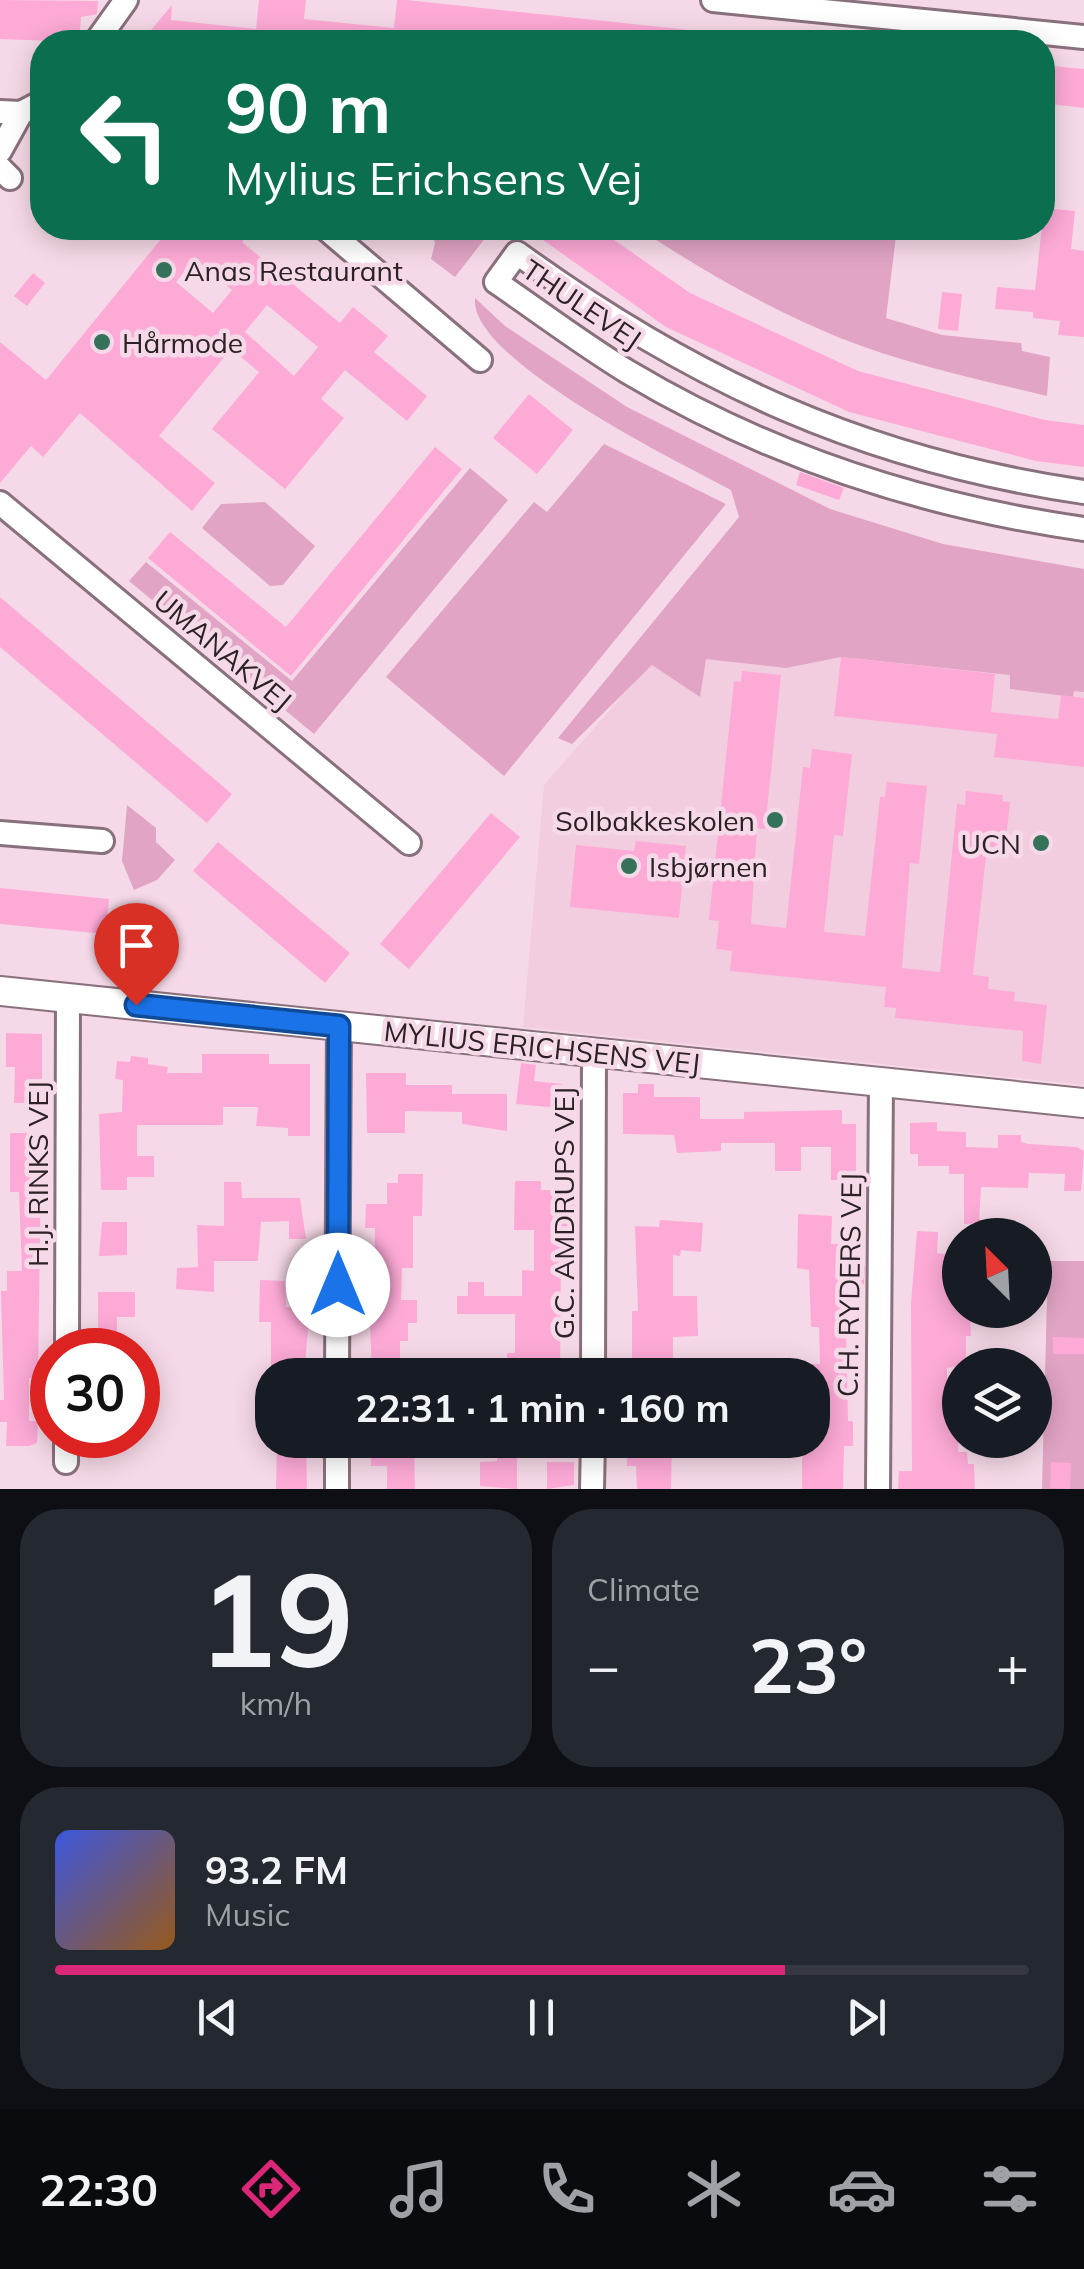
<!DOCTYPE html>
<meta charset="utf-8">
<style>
body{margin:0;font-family:Mulish,sans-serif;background:#242831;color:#f1f3f6;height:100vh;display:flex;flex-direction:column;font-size:38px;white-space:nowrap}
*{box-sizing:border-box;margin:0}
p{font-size:32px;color:#9ea1a6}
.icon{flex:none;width:55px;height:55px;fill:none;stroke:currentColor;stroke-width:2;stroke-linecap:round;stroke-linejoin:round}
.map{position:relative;height:1489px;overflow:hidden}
.side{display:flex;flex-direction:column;gap:20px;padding:20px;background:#0d0f14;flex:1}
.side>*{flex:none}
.hud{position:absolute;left:30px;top:30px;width:1025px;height:210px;border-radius:40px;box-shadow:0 5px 25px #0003;background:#0b6e4f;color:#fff;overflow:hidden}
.needle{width:65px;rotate:336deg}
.buttons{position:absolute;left:942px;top:1218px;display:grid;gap:20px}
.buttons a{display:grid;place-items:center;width:110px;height:110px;border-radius:50%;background:#171b24;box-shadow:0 5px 25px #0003;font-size:50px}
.speed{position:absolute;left:30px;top:1328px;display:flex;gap:20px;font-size:50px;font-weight:700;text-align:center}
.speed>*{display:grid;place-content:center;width:130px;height:130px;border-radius:50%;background:#171b24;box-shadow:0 5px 25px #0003;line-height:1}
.speed .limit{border:15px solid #d22;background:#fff;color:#111}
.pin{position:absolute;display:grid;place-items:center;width:85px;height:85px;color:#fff;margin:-102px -42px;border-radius:50% 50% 50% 0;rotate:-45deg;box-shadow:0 0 10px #0007}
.pin .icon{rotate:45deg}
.me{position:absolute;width:110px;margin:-55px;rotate:0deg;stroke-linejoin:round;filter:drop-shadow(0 0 8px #0008)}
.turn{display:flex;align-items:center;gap:35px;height:210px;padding:0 30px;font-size:45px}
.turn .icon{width:130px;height:130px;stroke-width:2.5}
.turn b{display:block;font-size:70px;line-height:85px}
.big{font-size:75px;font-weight:700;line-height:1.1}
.side .tile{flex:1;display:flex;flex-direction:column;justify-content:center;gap:15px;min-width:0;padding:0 35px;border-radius:40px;background:#242831}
.side .dial{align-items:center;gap:0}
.dial b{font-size:130px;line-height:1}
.song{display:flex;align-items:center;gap:30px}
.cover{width:120px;height:120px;border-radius:15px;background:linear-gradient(135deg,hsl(230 70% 55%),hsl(30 70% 35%))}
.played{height:10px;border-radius:5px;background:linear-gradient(90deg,#db2777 75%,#363941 75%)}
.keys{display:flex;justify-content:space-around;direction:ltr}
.heat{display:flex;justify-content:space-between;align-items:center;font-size:55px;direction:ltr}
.side .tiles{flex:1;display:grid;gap:20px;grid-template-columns:1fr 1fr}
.tile:last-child{grid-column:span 2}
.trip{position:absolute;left:255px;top:1358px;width:575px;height:100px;border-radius:40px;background:#171b24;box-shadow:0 5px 25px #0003;font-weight:700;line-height:100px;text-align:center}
.tab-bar{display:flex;height:160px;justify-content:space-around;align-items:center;background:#090b0e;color:#9ea1a6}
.tab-bar .icon{width:70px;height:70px}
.tab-bar .active{color:#db2777}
.tab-bar b{font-size:45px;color:#f1f3f6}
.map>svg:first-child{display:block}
</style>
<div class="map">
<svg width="1084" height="1489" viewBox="0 0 1084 1489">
<rect width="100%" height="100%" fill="#f6d9e8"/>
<!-- built -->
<polygon fill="#f2cde0" points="1084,585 1084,1085 523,1027 544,785 708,598"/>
<!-- green -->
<g fill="#e1a4c4">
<polygon points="430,228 493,228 455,277 431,259 435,243"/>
<path d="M 638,228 L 897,228 L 886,318 L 942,335 L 1021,343 L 1022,351 L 1050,357 L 1047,396 C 977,379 906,364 840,338 C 769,309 701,270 638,228 Z"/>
<path d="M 475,298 L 505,326 L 627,407 L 830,509 L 943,544 L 1084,569 L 1084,692 L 1074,691 L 1073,697 L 1010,689 L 1010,675 L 841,657 L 786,668 L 706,659 L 700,697 L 652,665 L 572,744 L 558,738 L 739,517 L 731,490 C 680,463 468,359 475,298 Z"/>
<polygon points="604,444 726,504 504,776 386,677 534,502 547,512"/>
<polygon points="470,468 508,500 314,734 129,581 146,562 292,681"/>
<polygon points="265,502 315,546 283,585 270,586 202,528 221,504"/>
<polygon points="127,805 156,828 156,842 175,860 157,880 134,890 122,861"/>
<polygon points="1048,1261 1084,1261 1084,1489 1042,1489"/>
</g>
<!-- building -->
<g fill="#fdaad7" fill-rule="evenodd">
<polygon points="0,0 98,1 97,14 81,17 79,42 0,39"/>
<polygon points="259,0 306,0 304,19 394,28 397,0 407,0 708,32 707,42 220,42 169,37 165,42 141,42 172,5 171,20 256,29"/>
<polygon points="1042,65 1084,69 1084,108 1042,103"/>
<polygon points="1044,208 1075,211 1071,249 1084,251 1084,337 1058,335 1060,321 1033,318 1033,312 995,309 997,287 1035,290"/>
<path d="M 170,228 L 254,228 L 242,242 L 340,323 L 353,307 L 388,336 L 374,352 L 427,396 L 407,421 L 345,370 L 321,399 L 344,418 L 285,489 L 212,429 L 259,372 L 231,349 L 159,436 L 215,483 L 192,511 L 80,413 L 43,457 L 31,446 L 0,483 L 0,342 L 46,380 ZM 195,259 L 232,290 L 213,313 L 176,282 ZM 267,305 L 318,347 L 294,376 L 245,332 Z"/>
<polygon points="526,228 597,228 690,293 858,371 1045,420 1084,425 1084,467 1036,461 849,412 666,327"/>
<polygon points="33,273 45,283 27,306 14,296"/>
<polygon points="942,292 962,294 958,331 938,329"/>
<polygon points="529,394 573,430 537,474 493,438"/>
<polygon points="435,447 462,469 291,676 148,558 170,532 286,627"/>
<polygon points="800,472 844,488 839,500 796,485"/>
<polygon points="0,597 232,794 207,823 0,647"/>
<polygon points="841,657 995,674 991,712 1058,719 1061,695 1084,698 1084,767 994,757 997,734 834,716"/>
<polygon points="742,671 781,675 765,829 757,828 751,924 786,928 803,767 810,768 812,749 852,754 843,836 834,835 824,932 865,936 880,797 885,797 887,782 927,786 919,864 910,863 902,968 940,972 957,804 965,805 966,791 1003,795 1002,801 1010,802 1006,840 998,839 998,848 987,847 973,975 989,977 988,989 1015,992 1014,1001 1047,1005 1041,1064 1022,1061 1023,1031 895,1018 896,1008 884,1007 886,987 730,971 732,951 716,949 719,921 709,920 734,681 741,682"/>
<polygon points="491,813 520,837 409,969 380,944"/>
<polygon points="636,841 686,846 679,918 570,907 576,845 634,851"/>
<polygon points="218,842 350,953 325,983 193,871"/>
<polygon points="0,888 109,899 105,934 0,924"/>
<polygon points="6,1033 42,1034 42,1092 37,1092 37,1103 14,1103 15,1067 6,1067"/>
<polygon points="202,1054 269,1054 269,1064 310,1064 310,1136 288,1136 288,1128 256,1126 258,1107 223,1107 223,1125 137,1125 137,1156 154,1156 154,1177 127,1177 127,1190 101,1190 99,1114 122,1112 123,1080 115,1079 117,1061 130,1062 131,1056 148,1058 148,1064 168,1067 167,1073 202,1073"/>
<polygon points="521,1063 536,1065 534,1081 562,1084 559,1108 516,1104"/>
<polygon points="366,1073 406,1073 406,1085 452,1085 452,1094 507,1094 507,1131 462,1124 462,1112 405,1111 405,1133 367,1133"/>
<polygon points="638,1084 654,1084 654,1097 700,1097 700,1119 744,1119 744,1112 842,1110 842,1124 856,1124 856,1180 831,1180 831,1147 801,1147 801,1171 775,1171 775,1143 721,1143 721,1151 677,1153 674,1135 623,1134 623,1093 638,1093"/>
<polygon points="937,1122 937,1131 966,1132 966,1147 998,1148 998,1135 1021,1135 1021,1142 1029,1144 1077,1147 1084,1151 1081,1191 1064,1191 1065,1174 1029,1173 1028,1188 981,1187 979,1223 964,1224 964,1174 949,1174 949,1166 918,1166 918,1154 910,1154 910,1123"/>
<polygon points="10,1133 32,1133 32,1164 41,1164 38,1378 29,1378 29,1421 38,1421 37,1443 29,1446 6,1446 7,1422 0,1422 0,1400 4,1400 1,1291 7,1291 7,1271 22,1271 19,1192 10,1192"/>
<polygon points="398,1174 423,1174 422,1216 413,1216 413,1268 402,1268 401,1300 417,1300 417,1323 408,1323 408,1341 400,1341 400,1375 372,1375 369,1296 374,1296 375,1228 365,1228 366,1204 387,1204 387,1183 398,1183"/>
<polygon points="515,1181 541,1181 541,1190 574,1190 573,1240 564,1240 564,1251 561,1251 560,1375 507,1375 507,1353 515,1353 515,1314 457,1314 457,1296 468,1296 468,1282 484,1282 484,1296 522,1296 522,1270 534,1271 534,1230 514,1230"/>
<polygon points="224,1182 241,1182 242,1198 300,1198 306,1239 289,1239 289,1221 261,1222 258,1261 214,1261 214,1292 176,1289 177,1268 198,1267 197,1225 224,1226"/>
<polygon points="798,1214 832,1216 831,1244 851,1244 851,1266 865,1266 864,1284 845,1284 848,1421 853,1421 853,1446 844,1446 843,1489 802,1489 802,1442 812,1442 812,1364 820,1364 819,1327 811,1327 809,1270 797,1268"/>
<polygon points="660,1220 703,1223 701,1252 681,1250 680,1256 673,1255 673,1296 697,1296 698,1336 673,1337 673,1362 632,1362 632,1311 638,1311 635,1226 659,1227"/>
<polygon points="102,1222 127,1222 127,1255 99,1256"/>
<polygon points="917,1231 938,1232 937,1253 960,1256 955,1303 960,1303 960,1310 970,1310 971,1336 966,1336 966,1365 947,1368 947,1404 960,1404 958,1452 967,1452 968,1464 974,1464 975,1489 898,1489 899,1471 912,1471 911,1303"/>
<polygon points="260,1280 285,1281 286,1307 300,1307 300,1318 309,1318 304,1375 271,1375 271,1322 259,1322"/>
<polygon points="98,1292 135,1292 135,1317 117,1317 117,1334 98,1334"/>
<polygon points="1053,1337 1084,1338 1084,1354 1053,1354"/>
<polygon points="277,1440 306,1440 307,1489 276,1489"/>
<polygon points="370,1440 414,1440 415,1489 387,1489 387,1466 371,1466"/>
<polygon points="497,1440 517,1440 517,1489 480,1486 480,1462 497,1461"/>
<polygon points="672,1440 671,1489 637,1489 636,1466 627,1466 627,1441"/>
<polygon points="547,1462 574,1462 574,1485 547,1489"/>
<polygon points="1051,1462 1071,1463 1070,1489 1050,1488"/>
</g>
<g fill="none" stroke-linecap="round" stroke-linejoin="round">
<!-- minor casing -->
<g stroke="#89707d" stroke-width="28">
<g id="minor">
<polyline points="713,0 1084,37"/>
<polyline points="96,42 126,0"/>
<polyline points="0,112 21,113 42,102"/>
<polyline points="0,151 21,113"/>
<polyline points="0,168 10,178"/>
<polyline points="325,228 480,360"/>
<path d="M 1084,492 C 865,460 695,382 517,253 L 496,282 C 540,312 582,344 628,372 C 767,455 923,506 1084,529"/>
<polyline points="0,503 409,843"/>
<polyline points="0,833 102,841"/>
<polyline points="67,1350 68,998"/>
<polyline points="337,1375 339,1026"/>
<polyline points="593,1375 594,1052"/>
<polyline points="66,1462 66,1435"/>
<polyline points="337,1489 337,1440"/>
<polyline points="592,1489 593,1440"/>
<polyline points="878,1489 881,1082"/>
</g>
</g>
<!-- tertiary casing -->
<g stroke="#89707d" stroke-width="32">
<polyline id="tertiary" points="0,991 1084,1103"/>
</g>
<!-- minor -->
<use href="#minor" stroke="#fff" stroke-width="22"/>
<!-- tertiary -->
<use href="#tertiary" stroke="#fff" stroke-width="28"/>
</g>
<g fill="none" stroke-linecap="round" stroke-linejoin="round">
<!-- route casing -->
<g stroke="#114b97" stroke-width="25">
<polyline id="route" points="136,1005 339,1026 338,1285"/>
</g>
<!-- route -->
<use href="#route" stroke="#1a73e8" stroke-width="18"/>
</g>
<!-- markers -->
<g fill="#36715a" stroke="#f6d9e8" stroke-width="4">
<circle cx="164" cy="270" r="10"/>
<circle cx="102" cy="342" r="10"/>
<circle cx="775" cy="820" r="10"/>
<circle cx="1041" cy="843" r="10"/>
<circle cx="629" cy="866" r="10"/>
</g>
<g text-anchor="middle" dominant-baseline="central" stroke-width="9" stroke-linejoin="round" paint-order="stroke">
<!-- poi labels -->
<g font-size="28" fill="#2b2126" stroke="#f6d9e8" text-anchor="start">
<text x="184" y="270">Anas Restaurant</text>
<text x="122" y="342">Hårmode</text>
<text x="755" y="820" text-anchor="end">Solbakkeskolen</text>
<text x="1021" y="843" text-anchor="end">UCN</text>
<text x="649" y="866">Isbjørnen</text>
</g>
<!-- street labels -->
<g font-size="28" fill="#2b2126" stroke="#f6d9e8">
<text transform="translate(582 304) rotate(34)">THULEVEJ</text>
<text transform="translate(223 650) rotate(40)">UMANAKVEJ</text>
<text transform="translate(542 1047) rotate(6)">MYLIUS ERICHSENS VEJ</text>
<text transform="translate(37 1174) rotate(-90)">H.J. RINKS VEJ</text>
<text transform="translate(563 1213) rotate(-90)">G.C. AMDRUPS VEJ</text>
<text transform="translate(849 1285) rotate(-89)">C.H. RYDERS VEJ</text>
</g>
</g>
</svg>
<div class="buttons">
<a><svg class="needle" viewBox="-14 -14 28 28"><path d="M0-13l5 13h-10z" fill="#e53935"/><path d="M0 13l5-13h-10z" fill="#9ea1a6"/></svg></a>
<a><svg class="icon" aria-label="layers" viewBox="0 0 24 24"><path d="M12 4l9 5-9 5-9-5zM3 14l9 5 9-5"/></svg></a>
</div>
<div class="speed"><div class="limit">30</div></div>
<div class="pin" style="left:136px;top:1005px;background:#d93025"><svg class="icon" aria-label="arrive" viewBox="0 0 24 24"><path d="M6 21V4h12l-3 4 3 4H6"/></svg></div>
<svg class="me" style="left:338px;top:1285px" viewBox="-20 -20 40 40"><circle r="19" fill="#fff"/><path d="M0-13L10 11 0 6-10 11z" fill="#1a73e8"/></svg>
<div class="trip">22:31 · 1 min · 160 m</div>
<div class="hud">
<div class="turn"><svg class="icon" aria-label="left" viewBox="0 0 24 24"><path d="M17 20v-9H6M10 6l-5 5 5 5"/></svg><div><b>90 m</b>Mylius Erichsens Vej</div></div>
</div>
</div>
<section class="side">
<div class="tiles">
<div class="tile dial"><b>19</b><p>km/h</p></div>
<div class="tile"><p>Climate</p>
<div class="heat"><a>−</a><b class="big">23°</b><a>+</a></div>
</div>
<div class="tile">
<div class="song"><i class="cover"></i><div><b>93.2 FM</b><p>Music</p></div></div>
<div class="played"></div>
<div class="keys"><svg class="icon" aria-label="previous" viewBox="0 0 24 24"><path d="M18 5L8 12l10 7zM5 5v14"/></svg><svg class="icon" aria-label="pause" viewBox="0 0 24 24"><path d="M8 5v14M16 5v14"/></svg><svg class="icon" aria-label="next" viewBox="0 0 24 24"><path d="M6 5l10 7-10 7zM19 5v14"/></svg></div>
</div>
</div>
</section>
<nav class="tab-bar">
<b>22:30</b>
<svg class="icon active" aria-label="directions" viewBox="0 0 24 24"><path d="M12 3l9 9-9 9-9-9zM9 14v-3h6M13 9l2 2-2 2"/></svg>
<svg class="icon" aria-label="music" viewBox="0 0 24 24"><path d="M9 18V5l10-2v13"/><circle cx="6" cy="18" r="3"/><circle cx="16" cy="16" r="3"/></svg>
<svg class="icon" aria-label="phone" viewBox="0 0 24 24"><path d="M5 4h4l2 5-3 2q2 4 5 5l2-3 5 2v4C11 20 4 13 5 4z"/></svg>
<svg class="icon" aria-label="climate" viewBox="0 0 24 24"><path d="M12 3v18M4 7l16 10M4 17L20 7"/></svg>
<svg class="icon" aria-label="car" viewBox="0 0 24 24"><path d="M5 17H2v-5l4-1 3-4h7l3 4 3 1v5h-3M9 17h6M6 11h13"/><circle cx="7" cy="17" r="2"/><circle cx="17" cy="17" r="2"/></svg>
<svg class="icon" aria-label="filters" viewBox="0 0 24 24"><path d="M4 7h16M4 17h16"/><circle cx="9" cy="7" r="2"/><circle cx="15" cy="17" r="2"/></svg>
</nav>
